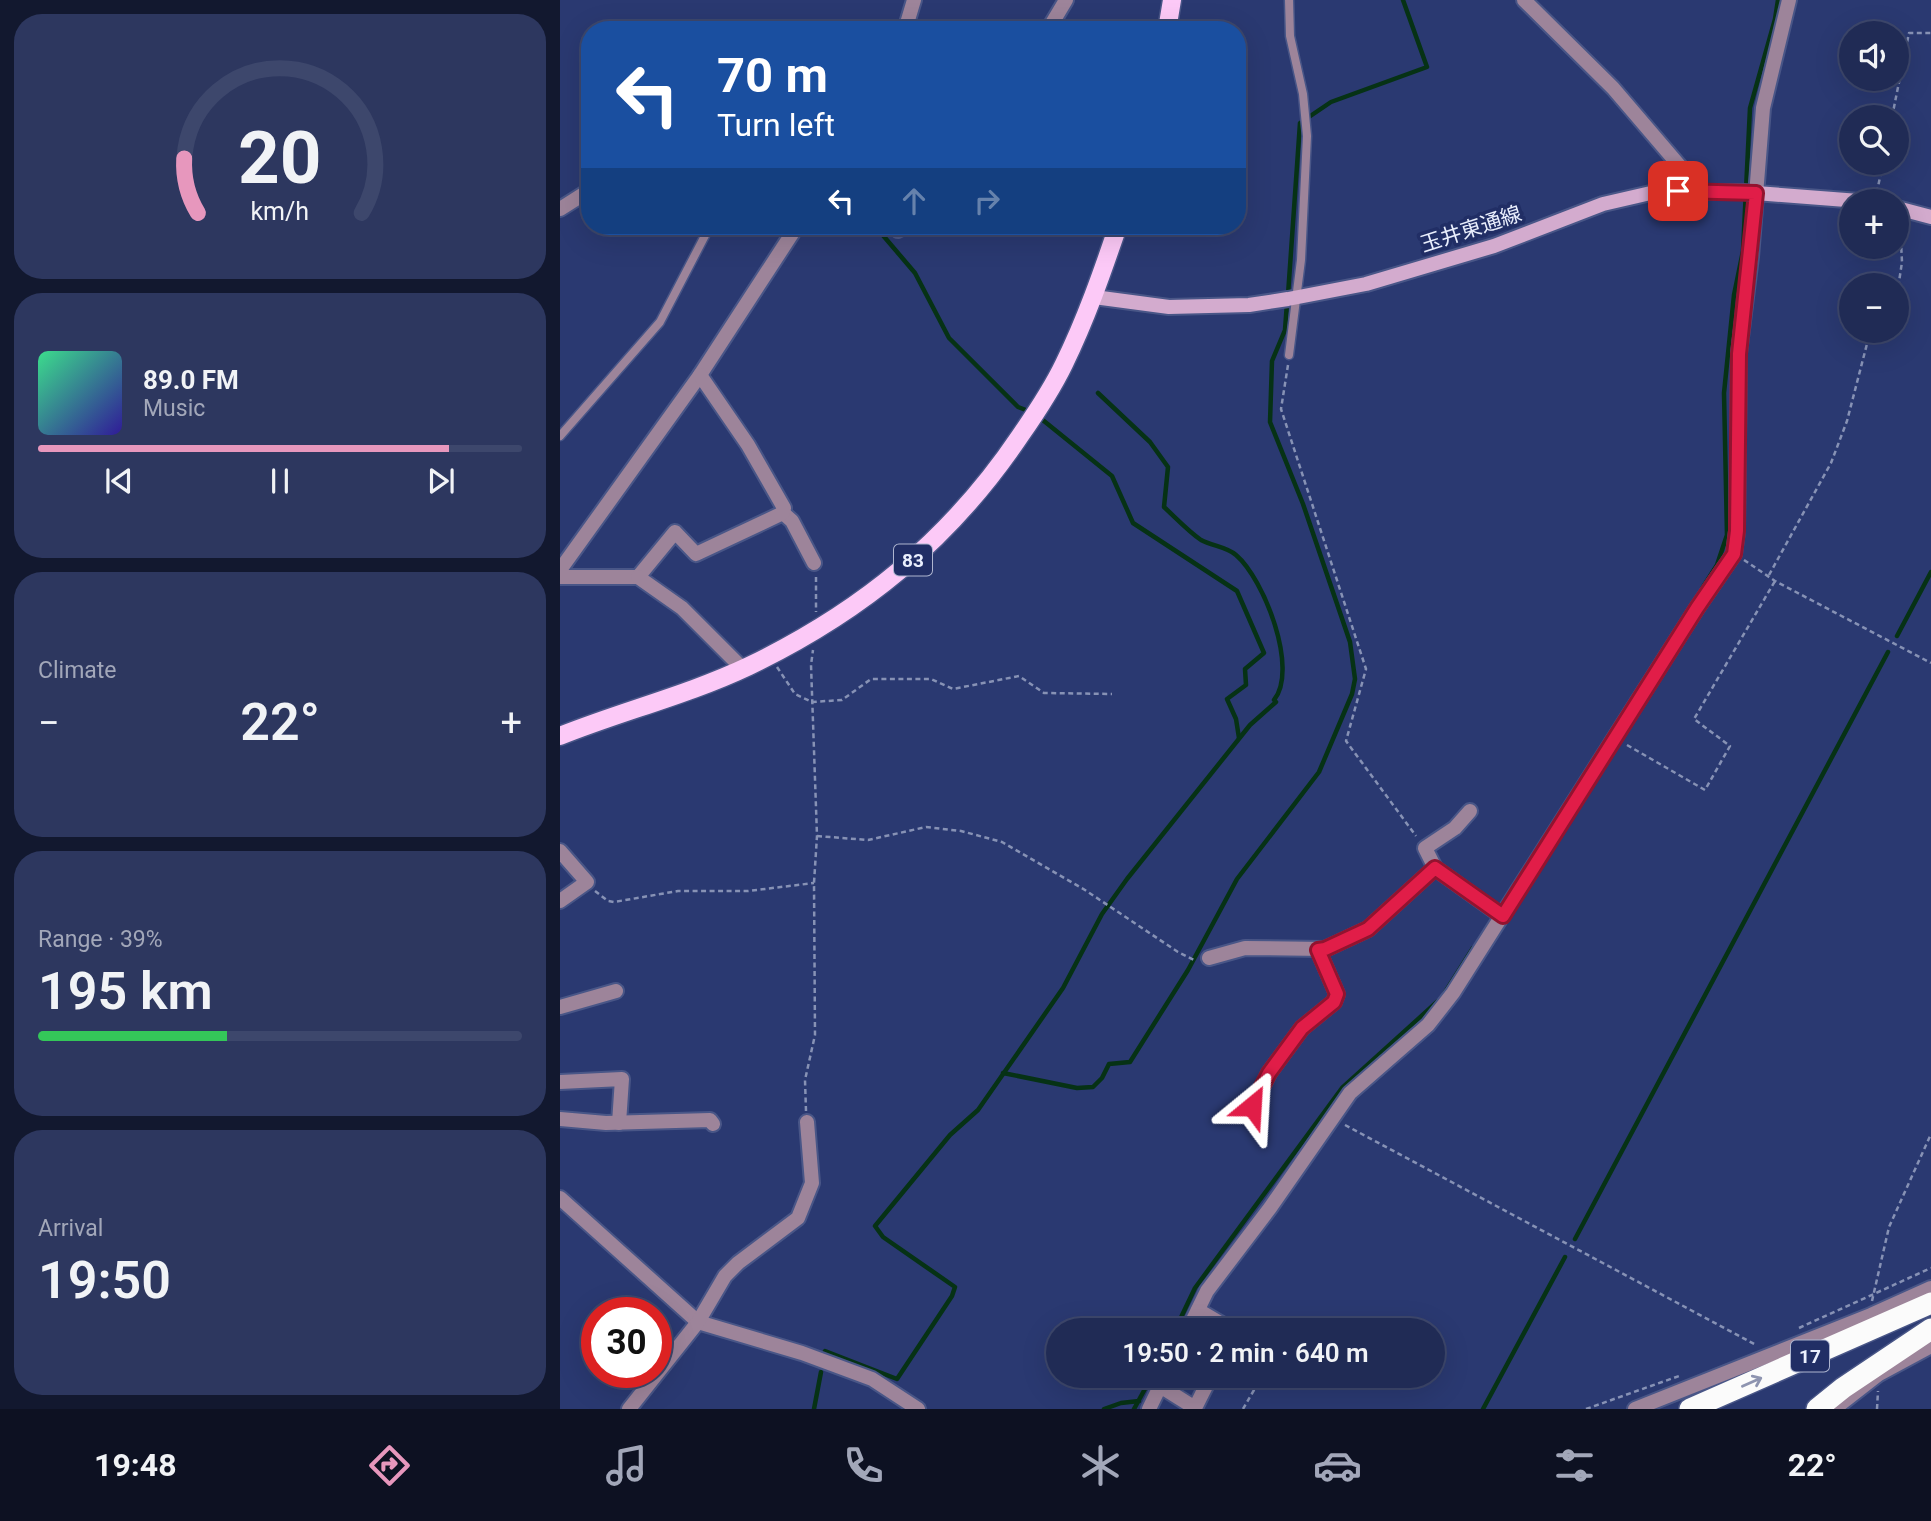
<!DOCTYPE html>
<meta charset="utf-8">
<style>
body{margin:0;font-family:Roboto,"Noto Sans JP",sans-serif;background:#2d375f;color:#f1f3f6;height:100vh;display:flex;flex-direction:column;font-size:26px;white-space:nowrap}
*{box-sizing:border-box;margin:0}
p{font-size:23px;color:#a2a7b9}
.icon{flex:none;width:38px;height:38px;fill:none;stroke:currentColor;stroke-width:2;stroke-linecap:round;stroke-linejoin:round}
.map{position:relative;flex:1;overflow:hidden}
.drawer{display:flex;flex-direction:column;gap:14px;padding:14px;background:#12182f;width:560px}
.drawer>*{flex:none}
.banner{position:absolute;left:21px;top:21px;width:665px;height:214px;border-radius:28px;box-shadow:0 7px 28px #0002,0 0 0 2px #3d476c;background:#1a4fa0;color:#fff;overflow:hidden}
.fabs{position:absolute;left:1279px;top:21px;display:grid;gap:14px}
.fabs a{display:grid;place-items:center;width:70px;height:70px;border-radius:50%;background:#202b55;box-shadow:0 7px 28px #0002,0 0 0 2px #3d476c;font-size:35px}
.speed{position:absolute;left:21px;top:1297px;display:flex;gap:14px;font-size:35px;font-weight:700;text-align:center}
.speed>*{display:grid;place-content:center;width:91px;height:91px;border-radius:50%;background:#202b55;box-shadow:0 7px 28px #0002,0 0 0 2px #3d476c;line-height:1}
.speed .limit{border:10px solid #d22;background:#fff;color:#111}
.pin{position:absolute;display:grid;place-items:center;width:60px;height:60px;color:#fff;margin:-30px;border-radius:14px;box-shadow:0 4px 10px #0006}
.me{position:absolute;width:77px;margin:-38px;rotate:27deg;stroke-linejoin:round;filter:drop-shadow(0 0 5px #0008)}
.turn{display:flex;align-items:center;gap:24px;height:147px;padding:0 21px;font-size:32px}
.turn .icon{width:91px;height:91px;stroke-width:2.5}
.turn b{display:block;font-size:49px;line-height:60px}
.lanes{display:flex;align-items:center;height:66px;padding:0 21px;background:#0003;justify-content:center;gap:35px;direction:ltr}
.lanes .off{opacity:.35}
.big{font-size:52px;font-weight:600;line-height:1.1}
.drawer .card{flex:1;display:flex;flex-direction:column;justify-content:center;gap:10px;min-width:0;padding:0 24px;border-radius:28px;background:#2d375f}
.drawer .dial{align-items:center;gap:0}
.dial svg{height:182px;overflow:visible;fill:none;stroke:#3d476c;stroke-width:7;stroke-linecap:round;text-anchor:middle}
.dial text{fill:#f1f3f6;stroke:none}
.song{display:flex;align-items:center;gap:21px}
.cover{width:84px;height:84px;border-radius:10px;background:linear-gradient(135deg,hsl(150 70% 55%),hsl(250 70% 35%))}
.played{height:7px;border-radius:4px;background:linear-gradient(90deg,#e797bd 85%,#3d476c 85%)}
.keys{display:flex;justify-content:space-around;direction:ltr}
.heat{display:flex;justify-content:space-between;align-items:center;font-size:38px;direction:ltr}
.charge{height:10px;border-radius:5px;background:linear-gradient(90deg,#34c759 39%,#3d476c 0)}
.trip{position:absolute;left:486px;top:1318px;width:399px;height:70px;border-radius:35px;background:#202b55;box-shadow:0 7px 28px #0002,0 0 0 2px #3d476c;font-weight:600;line-height:70px;text-align:center}
.dock{display:flex;height:112px;justify-content:space-around;align-items:center;background:#0d1122;color:#a2a7b9}
.dock .icon{width:49px;height:49px}
.dock .active{color:#e797bd}
.dock b{font-size:32px;color:#f1f3f6}
main{display:flex;flex:1;min-height:0}
.map>svg:first-child{display:block}
</style>
<main>
<section class="drawer">
<div class="card dial"><svg viewBox="0 0 100 80">
<path d="M14 69A42 42 0 1 1 86 69"/>
<path d="M14 69A42 42 0 0 1 8 45" stroke="#e797bd"/>
<text x="50" y="56" font-size="32" font-weight="700">20</text>
<text x="50" y="72" font-size="11">km/h</text>
</svg></div>
<div class="card">
<div class="song"><i class="cover"></i><div><b>89.0 FM</b><p>Music</p></div></div>
<div class="played"></div>
<div class="keys"><svg class="icon" aria-label="previous" viewBox="0 0 24 24"><path d="M18 5L8 12l10 7zM5 5v14"/></svg><svg class="icon" aria-label="pause" viewBox="0 0 24 24"><path d="M8 5v14M16 5v14"/></svg><svg class="icon" aria-label="next" viewBox="0 0 24 24"><path d="M6 5l10 7-10 7zM19 5v14"/></svg></div>
</div>
<div class="card"><p>Climate</p>
<div class="heat"><a>−</a><b class="big">22°</b><a>+</a></div>
</div>
<div class="card"><p>Range · 39%</p><b class="big">195 km</b><div class="charge"></div></div>
<div class="card"><p>Arrival</p><b class="big">19:50</b></div>
</section>
<div class="map">
<svg width="1371" height="1409" viewBox="0 0 1371 1409">
<rect width="100%" height="100%" fill="#2a3971"/>
<g fill="none" stroke-linecap="round" stroke-linejoin="round">
<!-- stream -->
<g stroke="#063215" stroke-width="4.5">
<polyline points="315,226 355,273 389,338 458,407 471,412"/>
<polyline points="728,295 740,123 771,102 867,67 843,0"/>
<polyline points="479,417 552,476 573,523 677,591 704,653 685,669 686,685 667,699 676,719 679,738"/>
<polyline points="1143,587 1157,565 1167,535 1164,393 1174,295 1183,251 1190,108 1215,19 1218,0"/>
<polyline points="1337,636 1371,572"/>
<polyline points="884,994 913,948"/>
<polyline points="443,1073 517,1088 533,1087 542,1078 549,1064 570,1062 628,970 677,879 759,772 792,694 795,679 790,642 743,504 710,422 712,361 725,330 727,303"/>
<polyline points="1015,1239 1328,652"/>
<polyline points="615,1330 635,1288 782,1088 878,1001"/>
<path d="M 265,1351 L 337,1379 L 392,1296 L 395,1287 L 323,1237 L 315,1226 L 390,1135 L 418,1110 L 503,988 L 542,914 L 567,879 L 690,725 L 716,702 L 714,700 C 739,669 704,579 676,555 C 667,547 652,546 641,540 C 628,531 616,518 604,507 L 608,467 L 590,442 L 538,393"/>
<polyline points="254,1409 261,1372"/>
<polyline points="544,1409 561,1403 579,1401"/>
<polyline points="574,1409 592,1376"/>
<polyline points="923,1409 1005,1257"/>
</g>
<!-- lane casing -->
<g stroke="#495687" stroke-width="11">
<g id="lane">
<polyline points="729,0 730,36 743,94 747,136 741,260 729,355"/>
<polyline points="0,436 100,322 150,226"/>
</g>
</g>
<!-- street casing -->
<g stroke="#495687" stroke-width="18">
<g id="street">
<polyline points="964,0 1053,88 1141,191"/>
<polyline points="345,30 354,0"/>
<polyline points="488,30 506,0"/>
<polyline points="0,209 30,190"/>
<polyline points="337,226 338,230"/>
<polyline points="223,513 232,521 254,563"/>
<polyline points="0,570 140,375 237,226"/>
<polyline points="0,577 78,577 115,532 136,554 223,513 224,508 188,445 140,375"/>
<polyline points="78,577 122,608 183,669"/>
<polyline points="910,811 895,828 865,848 875,868 942,916"/>
<polyline points="0,851 27,882 0,901"/>
<polyline points="649,958 685,948 765,949 808,929 875,868"/>
<polyline points="0,1007 56,991"/>
<polyline points="0,1082 62,1079 59,1123"/>
<polyline points="693,1106 709,1073 742,1028 774,1002 777,994 758,950"/>
<polyline points="0,1119 46,1123 150,1120 153,1124"/>
<polyline points="0,1198 138,1322 242,1353 312,1379 358,1409"/>
<polyline points="638,1310 672,1330"/>
<polyline points="628,1330 647,1291 710,1208 790,1093 868,1025 893,993 1137,608 1174,554 1177,531 1179,353 1191,257 1203,108 1229,0"/>
<polyline points="600,1386 635,1408 651,1376"/>
<polyline points="69,1409 138,1322 165,1276 178,1263 238,1218 252,1183 247,1122"/>
<polyline points="589,1409 605,1376"/>
<polyline points="1075,1409 1311,1315 1371,1288"/>
<polyline points="1274,1409 1319,1374 1371,1346"/>
</g>
</g>
<!-- secondary casing -->
<g stroke="#495687" stroke-width="18">
<g id="secondary">
<polyline points="1337,208 1371,217"/>
<polyline points="534,297 609,307 689,305 728,299 806,284 934,246 1043,204 1095,192 1183,192 1299,201"/>
</g>
</g>
<!-- primary casing -->
<g stroke="#495687" stroke-width="21">
<g id="primary">
<polyline points="607,30 612,0"/>
<path d="M 0,736 C 62,711 128,695 189,666 C 301,612 390,540 460,436 C 476,413 492,389 504,364 C 526,319 542,273 558,226"/>
</g>
</g>
<!-- highway casing -->
<g stroke="#495687" stroke-width="24">
<g id="highway">
<polyline points="1130,1409 1371,1303"/>
<polyline points="1257,1409 1283,1388 1371,1329"/>
</g>
</g>
<!-- path -->
<g stroke="#8792b5" stroke-width="2.5" stroke-dasharray="5 3.5" stroke-linecap="butt">
<polyline points="1332,117 1349,33 1371,33"/>
<polyline points="1315,201 1323,163"/>
<polyline points="1337,295 1342,262 1340,222"/>
<polyline points="728,365 721,409 806,669 786,741 856,836"/>
<polyline points="1184,560 1215,581 1371,663"/>
<polyline points="1209,575 1271,463 1287,421 1308,340 1330,337 1331,331"/>
<polyline points="256,577 256,612"/>
<polyline points="217,667 235,694 252,702 282,700 311,679 371,679 393,689 459,676 484,693 552,694"/>
<polyline points="1067,745 1145,790 1170,746 1134,719 1215,581"/>
<polyline points="257,836 308,840 366,827 401,831 442,842 525,890 618,952 636,961"/>
<polyline points="35,891 48,901 54,902 118,891 188,891 254,883"/>
<polyline points="246,1111 245,1080 255,1035 254,883 257,836 251,665 253,650"/>
<polyline points="785,1125 1196,1345"/>
<polyline points="1312,1301 1329,1227 1371,1134"/>
<polyline points="685,1323 701,1330"/>
<polyline points="1239,1328 1371,1268"/>
<polyline points="683,1409 694,1390 698,1376"/>
<polyline points="1026,1409 1119,1376"/>
<polyline points="1317,1409 1318,1391"/>
</g>
<!-- lane -->
<use href="#lane" stroke="#9d849a" stroke-width="8"/>
<!-- street -->
<use href="#street" stroke="#9d849a" stroke-width="14"/>
<!-- secondary -->
<use href="#secondary" stroke="#d3abce" stroke-width="14"/>
<!-- primary -->
<use href="#primary" stroke="#fcc9f7" stroke-width="18"/>
<!-- highway -->
<use href="#highway" stroke="#fbfbfb" stroke-width="21"/>
</g>
<!-- one-way arrows -->
<defs><path id="oneway-shaft" d="M-6 0H5M1.5-3L5.5 0L1.5 3" fill="none" stroke-width="1.6" stroke-linecap="round" stroke-linejoin="round" transform="scale(1.75)"/></defs>
<use stroke="#8e94b0" href="#oneway-shaft" transform="translate(1192 1382) rotate(-24)"/>
<g fill="none" stroke-linecap="round" stroke-linejoin="round">
<!-- route casing -->
<g stroke="#92132f" stroke-width="18">
<polyline id="route" points="692,1106 709,1073 742,1028 774,1002 777,994 758,950 765,949 808,929 875,868 943,916 1137,608 1174,554 1177,531 1179,354 1196,193 1118,191"/>
</g>
<!-- route -->
<use href="#route" stroke="#e11d48" stroke-width="12"/>
</g>
<g text-anchor="middle" dominant-baseline="central" stroke-width="7" stroke-linejoin="round" paint-order="stroke">
<!-- shield labels -->
<g fill="#212e65" stroke="#aeb5cf" stroke-width="2">
<rect x="334" y="544.5" width="38" height="31" rx="5"/>
<rect x="1231" y="1340.5" width="38" height="31" rx="5"/>
</g>
<g font-size="19" font-weight="bold" fill="#eaeffd">
<text x="353" y="560">83</text>
<text x="1250" y="1356">17</text>
</g>
<!-- street labels -->
<g font-size="21" fill="#eaeffd" stroke="#212e65">
<text transform="translate(911 229) rotate(-18)">玉井東通線</text>
</g>
</g>
</svg>
<div class="fabs">
<a><svg class="icon" aria-label="sound" viewBox="0 0 24 24"><path d="M4 9h4l5-4v14l-5-4H4zM17 9q2 3 0 6"/></svg></a>
<a><svg class="icon" aria-label="search" viewBox="0 0 24 24"><circle cx="10" cy="10" r="6"/><path d="M15 15l6 6"/></svg></a>
<a>+</a>
<a>−</a>
</div>
<div class="speed"><div class="limit">30</div></div>
<div class="pin" style="left:1118px;top:191px;background:#d93025"><svg class="icon" aria-label="arrive" viewBox="0 0 24 24"><path d="M6 21V4h12l-3 4 3 4H6"/></svg></div>
<svg class="me" style="left:692px;top:1106px" viewBox="-20 -20 40 40"><path d="M0-17L14 15 0 8-14 15z" fill="#e11d48" stroke="#fff" stroke-width="4"/></svg>
<div class="trip">19:50 · 2 min · 640 m</div>
<div class="banner">
<div class="turn"><svg class="icon" aria-label="left" viewBox="0 0 24 24"><path d="M17 20v-9H6M10 6l-5 5 5 5"/></svg><div><b>70 m</b>Turn left</div></div>
<div class="lanes"><svg class="icon" aria-label="left" viewBox="0 0 24 24"><path d="M17 20v-9H6M10 6l-5 5 5 5"/></svg><svg class="icon off" aria-label="ahead" viewBox="0 0 24 24"><path d="M12 20V5M6 11l6-6 6 6"/></svg><svg class="icon off" aria-label="right" viewBox="0 0 24 24"><path d="M7 20v-9h11M14 6l5 5-5 5"/></svg></div>
</div>
</div>
</main>
<nav class="dock">
<b>19:48</b>
<svg class="icon active" aria-label="directions" viewBox="0 0 24 24"><path d="M12 3l9 9-9 9-9-9zM9 14v-3h6M13 9l2 2-2 2"/></svg>
<svg class="icon" aria-label="music" viewBox="0 0 24 24"><path d="M9 18V5l10-2v13"/><circle cx="6" cy="18" r="3"/><circle cx="16" cy="16" r="3"/></svg>
<svg class="icon" aria-label="phone" viewBox="0 0 24 24"><path d="M5 4h4l2 5-3 2q2 4 5 5l2-3 5 2v4C11 20 4 13 5 4z"/></svg>
<svg class="icon" aria-label="climate" viewBox="0 0 24 24"><path d="M12 3v18M4 7l16 10M4 17L20 7"/></svg>
<svg class="icon" aria-label="car" viewBox="0 0 24 24"><path d="M5 17H2v-5l4-1 3-4h7l3 4 3 1v5h-3M9 17h6M6 11h13"/><circle cx="7" cy="17" r="2"/><circle cx="17" cy="17" r="2"/></svg>
<svg class="icon" aria-label="filters" viewBox="0 0 24 24"><path d="M4 7h16M4 17h16"/><circle cx="9" cy="7" r="2"/><circle cx="15" cy="17" r="2"/></svg>
<b>22°</b>
</nav>
